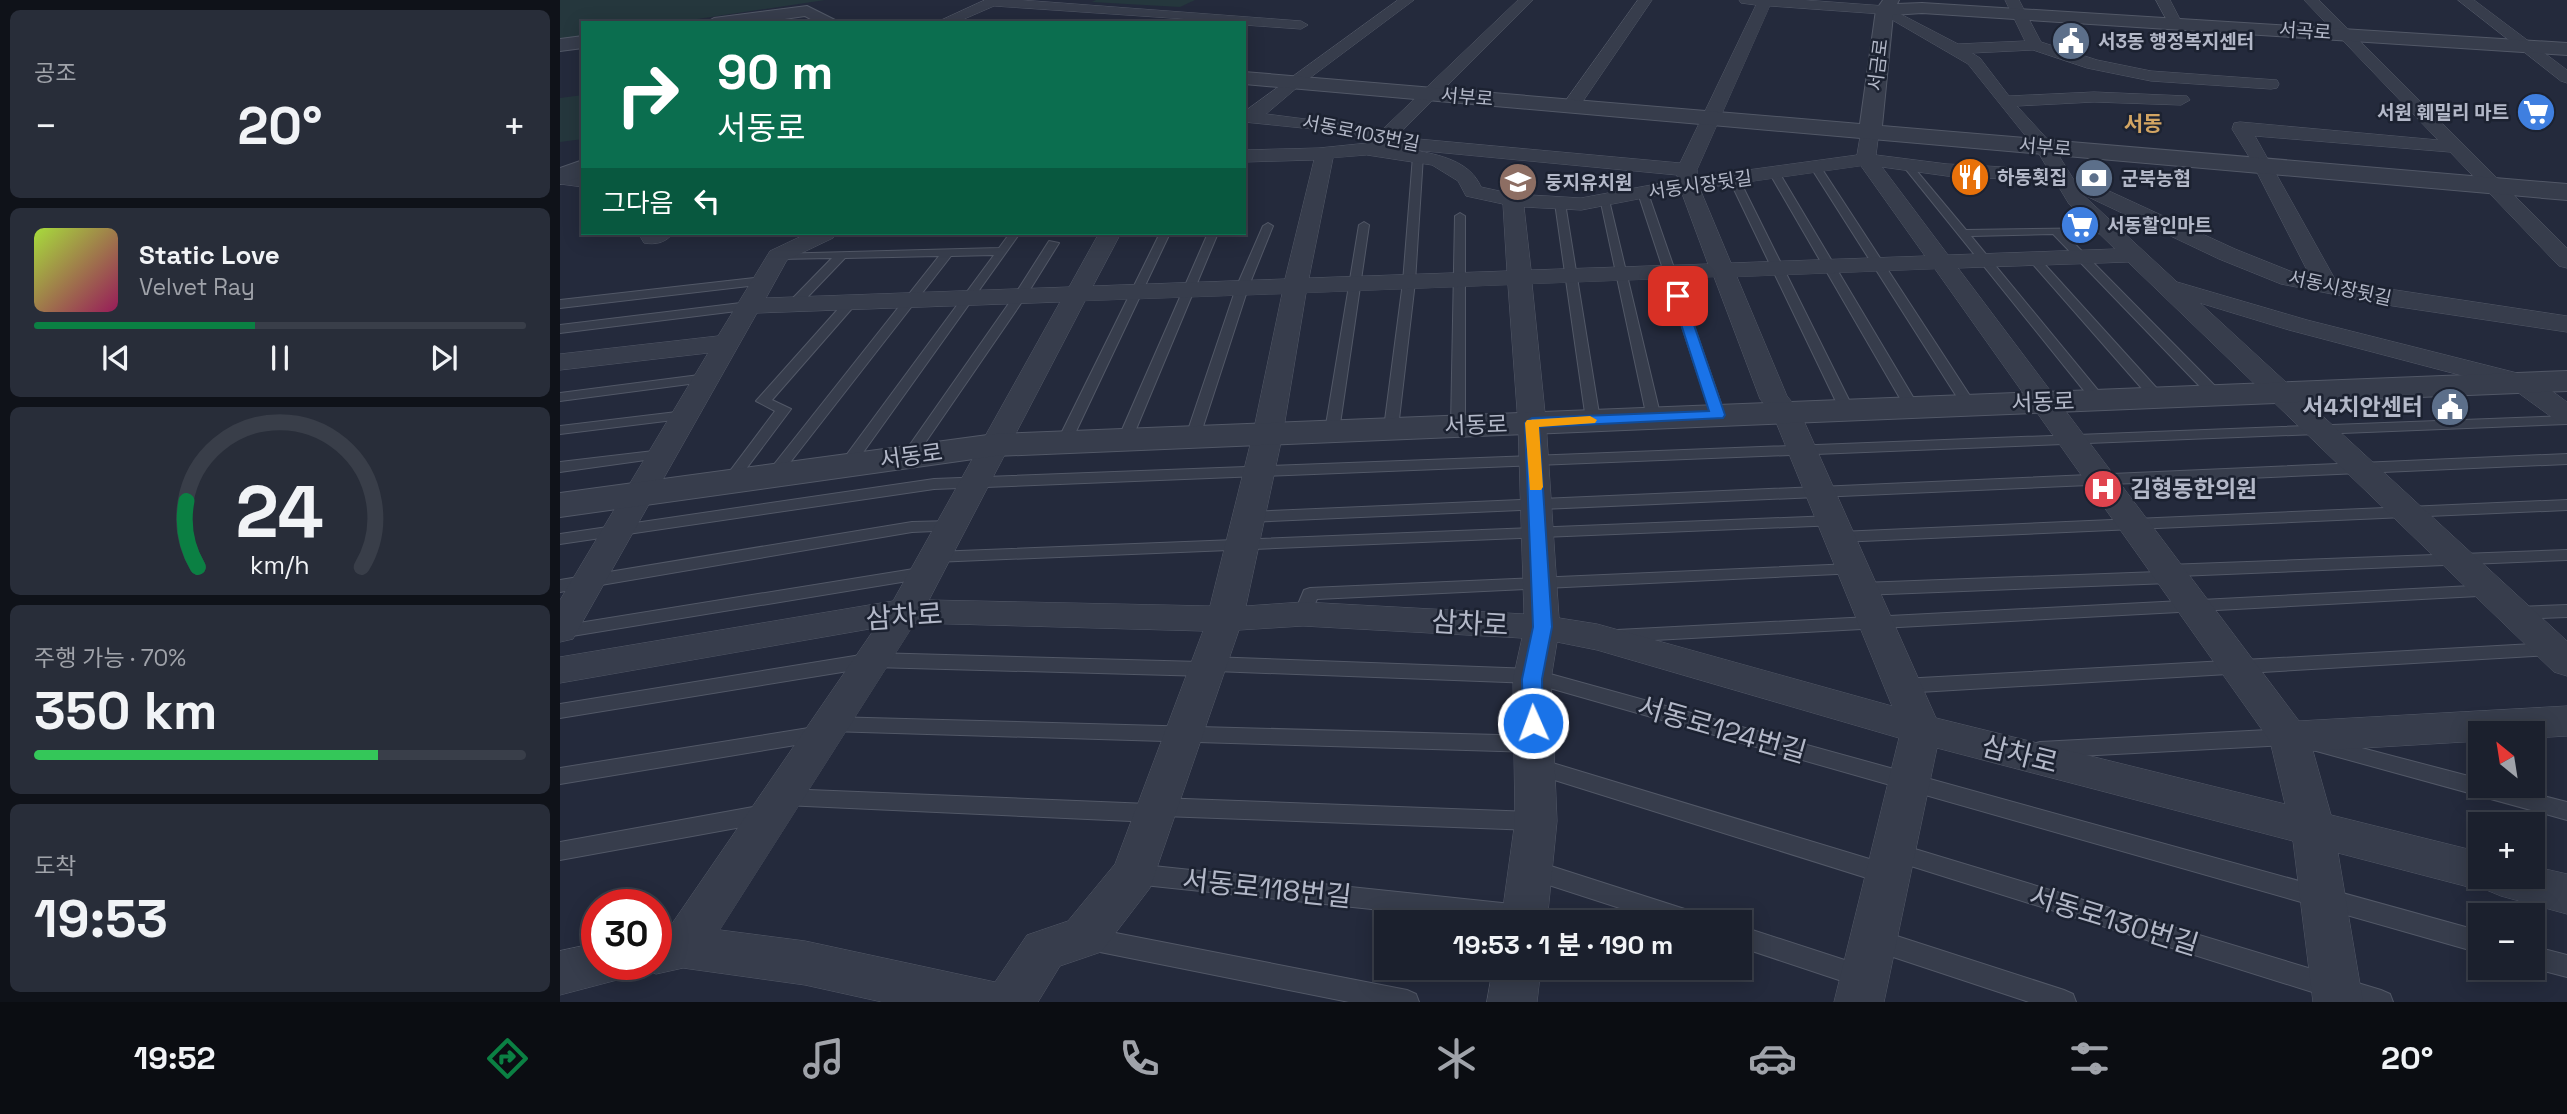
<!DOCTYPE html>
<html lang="ko">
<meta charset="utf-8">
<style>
body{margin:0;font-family:"Space Grotesk","Noto Sans KR",sans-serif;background:#282d39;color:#f1f3f6;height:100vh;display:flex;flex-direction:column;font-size:26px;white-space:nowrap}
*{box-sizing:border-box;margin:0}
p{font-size:23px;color:#a0a3aa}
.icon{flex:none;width:38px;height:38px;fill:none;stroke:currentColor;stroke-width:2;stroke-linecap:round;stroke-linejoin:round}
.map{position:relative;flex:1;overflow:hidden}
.sheet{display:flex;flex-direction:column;gap:10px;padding:10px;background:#0f1219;width:560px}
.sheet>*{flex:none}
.guide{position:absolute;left:21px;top:21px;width:665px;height:214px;border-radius:0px;box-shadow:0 4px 18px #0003,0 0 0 2px #393e49;background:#0b6e4f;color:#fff;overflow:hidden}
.needle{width:46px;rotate:330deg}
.fabs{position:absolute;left:1908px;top:721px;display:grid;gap:14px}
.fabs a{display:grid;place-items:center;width:77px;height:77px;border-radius:0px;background:#1b202d;box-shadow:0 4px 18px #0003,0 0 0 2px #393e49;font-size:35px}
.speed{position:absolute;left:21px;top:889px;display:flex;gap:14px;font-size:35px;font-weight:700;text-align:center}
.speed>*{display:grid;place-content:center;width:91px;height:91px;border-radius:50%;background:#1b202d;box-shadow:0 4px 18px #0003,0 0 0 2px #393e49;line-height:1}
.speed .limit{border:10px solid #d22;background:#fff;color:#111}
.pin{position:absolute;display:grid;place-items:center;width:60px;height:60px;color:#fff;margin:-30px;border-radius:14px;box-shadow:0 4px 10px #0006}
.me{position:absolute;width:77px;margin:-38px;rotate:358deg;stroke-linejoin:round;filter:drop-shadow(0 0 5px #0008)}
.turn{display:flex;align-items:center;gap:24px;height:147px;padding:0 21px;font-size:32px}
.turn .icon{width:91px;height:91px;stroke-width:2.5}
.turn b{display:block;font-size:49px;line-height:60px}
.then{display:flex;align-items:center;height:66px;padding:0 21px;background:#0003;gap:14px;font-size:26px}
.big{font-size:52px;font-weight:700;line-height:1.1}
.sheet .widget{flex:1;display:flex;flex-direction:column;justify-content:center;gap:10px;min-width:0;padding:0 24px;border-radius:10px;background:#282d39}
.sheet .dial{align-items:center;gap:0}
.dial svg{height:182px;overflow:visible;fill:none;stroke:#393e49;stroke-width:7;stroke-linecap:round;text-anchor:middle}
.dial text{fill:#f1f3f6;stroke:none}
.song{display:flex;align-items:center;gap:21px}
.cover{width:84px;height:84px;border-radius:10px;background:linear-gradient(135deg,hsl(80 70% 55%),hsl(330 70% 35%))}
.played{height:7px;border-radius:4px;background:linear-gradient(90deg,#0b8043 45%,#393e49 45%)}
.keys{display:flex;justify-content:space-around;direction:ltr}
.heat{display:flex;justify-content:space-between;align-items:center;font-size:38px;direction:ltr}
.charge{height:10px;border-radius:5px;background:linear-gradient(90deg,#34c759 70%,#393e49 0)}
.trip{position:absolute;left:814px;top:910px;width:378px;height:70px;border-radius:0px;background:#1b202d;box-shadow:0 4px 18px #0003,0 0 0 2px #393e49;font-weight:700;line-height:70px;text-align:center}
.menu{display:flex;height:112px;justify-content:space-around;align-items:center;background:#0b0d12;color:#a0a3aa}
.menu .icon{width:49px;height:49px}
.menu .on{color:#0b8043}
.menu b{font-size:32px;color:#f1f3f6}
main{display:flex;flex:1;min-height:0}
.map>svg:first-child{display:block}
</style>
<main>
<section class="sheet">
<div class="widget"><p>공조</p>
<div class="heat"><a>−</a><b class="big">20°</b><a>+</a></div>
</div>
<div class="widget">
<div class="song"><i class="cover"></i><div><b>Static Love</b><p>Velvet Ray</p></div></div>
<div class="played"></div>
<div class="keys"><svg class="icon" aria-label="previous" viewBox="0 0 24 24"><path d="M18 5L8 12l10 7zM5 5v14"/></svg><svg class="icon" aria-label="pause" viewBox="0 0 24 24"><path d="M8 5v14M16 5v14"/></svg><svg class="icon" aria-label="next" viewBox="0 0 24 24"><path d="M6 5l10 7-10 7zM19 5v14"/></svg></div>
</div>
<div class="widget dial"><svg viewBox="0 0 100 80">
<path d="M14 69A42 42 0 1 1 86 69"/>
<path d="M14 69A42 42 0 0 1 9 40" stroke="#0b8043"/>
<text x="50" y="56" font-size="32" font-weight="700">24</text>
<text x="50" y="72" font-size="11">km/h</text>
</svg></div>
<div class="widget"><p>주행 가능 · 70%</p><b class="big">350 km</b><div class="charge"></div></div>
<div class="widget"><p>도착</p><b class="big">19:53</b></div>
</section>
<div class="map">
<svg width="2007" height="1002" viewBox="0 0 2007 1002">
<rect width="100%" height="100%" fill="#242a3c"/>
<!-- green -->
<g fill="#25373d">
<polygon points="0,0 265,0 111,23 23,23 23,36 0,39"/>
<polygon points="536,0 635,0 620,7 532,2"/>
<polygon points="23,95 23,139 0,142 0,98"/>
</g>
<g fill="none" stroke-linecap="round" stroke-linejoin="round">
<!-- service casing -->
<g stroke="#525867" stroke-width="2">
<g id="service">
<polygon points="858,153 863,156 855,282 838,428 831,432 824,428 843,282 853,156"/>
<polygon points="1344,163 1350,163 1406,230 1552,228 1552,232 1548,233 1505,234 1661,392 1663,395 1661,398 1651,398 1493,234 1411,236 1546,400 1544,403 1534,403 1344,167"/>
<polygon points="1252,164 1260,166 1416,405 1414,408 1409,409 1402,405 1250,166"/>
<polygon points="1215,171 1220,174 1359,407 1357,410 1352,411 1345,407 1210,174"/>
<polygon points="1174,176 1179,179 1294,410 1292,413 1282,413 1280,410 1169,179"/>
<polygon points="1083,190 1088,193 1165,415 1163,418 1158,419 1151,415 1078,193"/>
<polygon points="1040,198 1049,200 1101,418 1099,421 1094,422 1087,418"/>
<polygon points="1000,200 1005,203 1040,420 1033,424 1026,420 995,203"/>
<polygon points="900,213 905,216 905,426 898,430 891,426 895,216"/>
<polygon points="804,222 809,225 779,431 772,435 765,431 799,225"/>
<polygon points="708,223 713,226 688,288 640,436 633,440 628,439 626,436 676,288 703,226"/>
<polygon points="450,233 460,233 292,468 282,468 279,465 434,255 391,256 218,478 208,478 205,475 208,472 379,256 285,258 238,307 234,308 228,304 230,301 272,258 218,259 212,256 214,254 439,248"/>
<polygon points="600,233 610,233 511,442 504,446 499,445 497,442"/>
<polygon points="648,233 658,233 572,439 570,442 560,442 558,439"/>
<polygon points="489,241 499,243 466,296 354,459 344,459 342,456 454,296"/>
<polygon points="1474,256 1478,257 1602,394 1604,397 1602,400 1592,400 1470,261 1470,257"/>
<polygon points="203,277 207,278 207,284 0,308 0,300"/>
<polygon points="291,298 295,299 295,305 212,400 231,409 174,485 164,485 161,482 164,479 215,411 196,401 287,299"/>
<polygon points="189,302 195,306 193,309 0,333 0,325"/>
<polygon points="147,374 154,378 152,381 0,401 0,393"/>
<polygon points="125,411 132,415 130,418 0,434 0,426"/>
<polygon points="2007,416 2007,424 374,489 0,544 0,534 374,479"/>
<polygon points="102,450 109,454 107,457 0,472 0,462"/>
<polygon points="2007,454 2007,464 688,522 680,517 688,512"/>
<polygon points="2007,500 2007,510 1279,542 1271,537 1279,532"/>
<polygon points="1272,516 1280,521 1278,525 374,562 366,557 374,552"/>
<polygon points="391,521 397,522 399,526 397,530 352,532 0,592 0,580 352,522"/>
<polygon points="2007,550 2007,560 1618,576 1616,581 1610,583 1301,595 1295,593 1292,589 1295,585 1301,583 1598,572 1600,567 1606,565"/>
<polygon points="1292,564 1300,569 1298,573 757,599 749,618 737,618 734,614 744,590 750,588"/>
<polygon points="366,567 372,569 375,573 372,577 0,638 0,626"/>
<polygon points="1931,585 1937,587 1940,591 1937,595 1057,642 1051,640 1048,636 1051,632 1057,630"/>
<polygon points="2007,605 2007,617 1956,619 1950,617 1947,613 1950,609 1956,607"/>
<polygon points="1992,643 1998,644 2001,649 1998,654 1992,655 1342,693 1335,691 1332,686 1335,681 1342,679"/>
<polygon points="313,653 641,662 649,657 972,669 1920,931 1920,953 972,683 655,671 647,676 313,667 0,718 0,704"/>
<polygon points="270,717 974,736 981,739 984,744 981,749 974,752 269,731 267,738 260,741 0,784 0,768 261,726 263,719"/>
<polygon points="1727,729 1734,732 1737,737 1734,742 1727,745 1480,758 1473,756 1470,750 1473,744 1480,742"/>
<polygon points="1756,736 1920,779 1920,786 1944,786 2007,802 2007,820 1749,749 1746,744 1749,739"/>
<polygon points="976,758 1326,864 1334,867 1337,874 1334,881 1326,884 969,772 966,766 969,760"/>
<polygon points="224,789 589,804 598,798 976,812 984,815 987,821 984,827 976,830 602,816 593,822 224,805 217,803 213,797 217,791"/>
<polygon points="204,805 212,808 215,814 212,820 204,823 0,860 0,842"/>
<polygon points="1335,843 1821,990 1830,994 1833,1002 1784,1002 1335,861 1327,859 1324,852 1327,845"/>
<polygon points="972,860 1134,912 1142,915 1146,922 1103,922 964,877 961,870 964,863"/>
<polygon points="574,864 961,905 969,908 973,915 969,922 934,922 574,884 566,881 563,874 566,867"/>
<polygon points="1180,926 1300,965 1309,968 1312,976 1309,984 1300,987 1180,947"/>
<polygon points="530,928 847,990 856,994 859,1002 789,1002 530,950 522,946 518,939 522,932"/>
<polygon points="1315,929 1504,990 1513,994 1516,1002 1469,1002 1315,951 1307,947 1303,940 1307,933"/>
<polygon points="1972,946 2007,955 2007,977 1972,968"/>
</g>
</g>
<!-- minor casing -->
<g stroke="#525867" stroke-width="1">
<g id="minor">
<polygon points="425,0 461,0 741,21 748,25 741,29 684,25 684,23 434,6 395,23 375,23"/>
<path d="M 838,0 L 854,0 L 739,86 L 706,114 L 823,129 L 958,0 L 973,0 L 836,137 L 1120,163 L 1196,5 L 1181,3 L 1179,0 L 1244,0 L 1325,6 L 1398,44 L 1465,41 L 1445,0 L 1459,0 L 1481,42 L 1537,60 L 1591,71 L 1717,80 L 1719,84 L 1717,88 L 1711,89 L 1591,81 L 1527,68 L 1473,50 L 1412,53 L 1420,58 L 1449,96 L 1534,92 L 1627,96 L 1630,100 L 1621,105 L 1534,102 L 1457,106 L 1491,143 L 1519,188 L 1529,183 L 1536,185 L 1675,249 L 1735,273 L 1750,276 L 1688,155 L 1672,129 L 1674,123 L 1680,122 L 1878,140 L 1744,0 L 1759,0 L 2007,248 L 2007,268 L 1999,266 L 1890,152 L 1695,136 L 1776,281 L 2007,316 L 2007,332 L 1833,306 L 1721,284 L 1659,259 L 1522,194 L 1617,282 L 1747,320 L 1973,377 L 2007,402 L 2007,424 L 1997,421 L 1953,389 L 1729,330 L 1640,303 L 2007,641 L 2007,676 L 1994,672 L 1568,262 L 1398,268 L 1739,721 L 2007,706 L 2007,736 L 1972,738 L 1972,733 L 1920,733 L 1920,741 L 1753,751 L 1771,815 L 1920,852 L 1920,877 L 1972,877 L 1972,866 L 2007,874 L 2007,914 L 1941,896 L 1924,889 L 1920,890 L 1778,853 L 1803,1002 L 1753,1002 L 1733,841 L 1377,748 L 1324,1002 L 1274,1002 L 1339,738 L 1037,650 L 997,642 L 991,679 L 997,821 L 987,922 L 941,922 L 955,821 L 953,679 L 962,638 L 743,626 L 679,630 L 590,888 L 541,952 L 500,966 L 478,1002 L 322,1002 L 245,985 L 123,968 L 96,974 L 79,967 L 78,964 L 96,964 L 96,930 L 109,928 L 315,628 L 0,683 L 0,657 L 333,601 L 500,302 L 197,313 L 18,630 L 13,639 L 0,642 L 0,600 L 148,353 L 0,370 L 0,354 L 158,336 L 210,251 L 248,233 L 276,233 L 273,238 L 227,260 L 206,298 L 509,287 L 539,233 L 561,233 L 533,286 L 725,279 L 754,160 L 684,162 L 684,150 L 759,148 L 808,143 L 814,139 L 782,132 L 684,122 L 684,112 ZM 1210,6 L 1322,14 L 1408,64 L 1476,149 L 1509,204 L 1555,249 L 1388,255 L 1322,167 L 1387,176 L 1444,179 L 1451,177 L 1454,173 L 1451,169 L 1444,167 L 1387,164 L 1316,155 L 1319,131 L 1310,125 L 1301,131 L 1297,155 L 1137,177 L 1137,170 ZM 854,150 L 1117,175 L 1118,180 L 1021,198 L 953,194 L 921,187 C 910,161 880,155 854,150 ZM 807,155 L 872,165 L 898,181 L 906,196 L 943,204 L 947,271 L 749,278 L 773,158 ZM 1301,166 L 1365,256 L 1171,263 L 1140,189 ZM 1121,191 L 1148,264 L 971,270 L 964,207 L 1021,210 ZM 1375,269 L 1710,741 L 1725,804 L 1376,718 L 1240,412 L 1227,396 L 1177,277 ZM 1154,277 L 1200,399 L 1213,415 L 1332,706 L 1037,624 L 999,618 L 986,423 L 972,284 ZM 948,285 L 958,423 L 964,614 L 743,602 L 686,606 L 723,433 L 746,293 ZM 722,294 L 693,433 L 650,606 L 369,600 L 525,301 ZM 355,623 L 643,631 L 555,864 L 508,921 L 467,935 L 435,982 L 245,941 L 160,930 Z"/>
<polygon points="1078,0 1092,0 1017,110 1005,110 1002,106"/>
<polygon points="1596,0 1610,0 1622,23 1620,26 1610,26"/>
<polygon points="1898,0 1914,0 2007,70 2007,83 2001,81"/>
<polygon points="0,172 23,175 23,187 0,184"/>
<path d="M 85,233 L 113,233 C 106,243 95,245 84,243 L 81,238 Z"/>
<polygon points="37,943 37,964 64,964 57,980 0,995 0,951"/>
<polygon points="933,968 981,968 977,1002 927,1002"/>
</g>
</g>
<!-- tertiary casing -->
<g stroke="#525867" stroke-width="2">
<g id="tertiary">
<polygon points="1323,0 1339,0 1337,4 1362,3 2007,43 2007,55 1362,13 1333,15 1322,126 2007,184 2007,200 684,84 684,72 1300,124 1316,10"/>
<polygon points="247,6 281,23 258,23 245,16 197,23 145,23 154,18"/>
<polygon points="23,36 23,48 0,51 0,39"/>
<polygon points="23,160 23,176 0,184 0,168"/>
<polygon points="2007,371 2007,391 435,456 0,517 0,493 435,434"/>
</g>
</g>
<!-- service -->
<use href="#service" fill="#373d4c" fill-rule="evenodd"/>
<!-- minor -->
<use href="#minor" fill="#373d4c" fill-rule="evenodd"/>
<!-- tertiary -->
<use href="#tertiary" fill="#373d4c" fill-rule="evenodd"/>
</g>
<!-- route -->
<polygon fill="#1a73e8" stroke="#114b97" stroke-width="2" points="1118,292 1124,296 1165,415 1163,418 979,427 992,627 982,679 983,723 980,728 973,730 966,728 963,723 962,679 973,627 965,423 972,418 1149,411 1112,296"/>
<!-- slow -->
<polygon fill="#f59e0b" points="1030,416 1037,420 1035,423 979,427 983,487 981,490 970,490 965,423 967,420"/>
<!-- icons -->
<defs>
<g id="civic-disc" transform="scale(2.0125)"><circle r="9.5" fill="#5c6f8a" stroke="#1c2231"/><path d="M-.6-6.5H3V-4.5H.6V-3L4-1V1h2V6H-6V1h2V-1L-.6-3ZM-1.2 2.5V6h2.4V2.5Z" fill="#fff"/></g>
<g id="supermarket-disc" transform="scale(2.0125)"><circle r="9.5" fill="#3f7fe0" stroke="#1c2231"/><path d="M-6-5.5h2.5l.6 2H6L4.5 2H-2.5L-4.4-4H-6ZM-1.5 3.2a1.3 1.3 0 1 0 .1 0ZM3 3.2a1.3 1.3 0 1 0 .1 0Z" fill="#fff"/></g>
<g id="restaurant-disc" transform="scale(2.0125)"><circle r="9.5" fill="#e8710a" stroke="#1c2231"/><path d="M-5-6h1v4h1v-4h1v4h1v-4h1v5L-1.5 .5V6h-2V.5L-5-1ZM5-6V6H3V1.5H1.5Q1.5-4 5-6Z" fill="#fff"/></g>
<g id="bank-disc" transform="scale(2.0125)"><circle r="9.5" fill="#5c6f8a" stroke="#1c2231"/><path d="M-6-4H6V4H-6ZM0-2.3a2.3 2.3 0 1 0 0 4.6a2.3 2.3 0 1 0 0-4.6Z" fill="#fff"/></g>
<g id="school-disc" transform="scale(2.0125)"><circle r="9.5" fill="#8d6e63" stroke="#1c2231"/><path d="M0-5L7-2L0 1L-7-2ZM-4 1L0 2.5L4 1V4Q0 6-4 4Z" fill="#fff"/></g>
<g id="hospital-disc" transform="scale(2.0125)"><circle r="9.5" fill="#e0444e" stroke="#1c2231"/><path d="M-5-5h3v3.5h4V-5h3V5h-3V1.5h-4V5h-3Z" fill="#fff"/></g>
</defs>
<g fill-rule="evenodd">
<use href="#civic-disc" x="1511" y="41"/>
<use href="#supermarket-disc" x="1976" y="112"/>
<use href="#restaurant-disc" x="1410" y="177"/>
<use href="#bank-disc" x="1534" y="178"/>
<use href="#school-disc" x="958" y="182"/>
<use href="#supermarket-disc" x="1520" y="225"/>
<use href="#civic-disc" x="1890" y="407"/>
<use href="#hospital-disc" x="1543" y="489"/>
</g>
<g text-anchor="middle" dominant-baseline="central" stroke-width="5" stroke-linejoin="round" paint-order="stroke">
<!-- far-street labels -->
<g font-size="19" fill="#b3b8c8" stroke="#1c2231">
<text transform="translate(1745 31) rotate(4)">서곡로</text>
<text transform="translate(1318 65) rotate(-83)">서금로</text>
<text transform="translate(907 97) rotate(5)">서부로</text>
<text transform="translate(801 133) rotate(11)">서동로103번길</text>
<text transform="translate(1485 147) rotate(5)">서부로</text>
<text transform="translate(1140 185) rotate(-8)">서동시장뒷길</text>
<text transform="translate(1780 288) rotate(12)">서동시장뒷길</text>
</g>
<!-- far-poi labels -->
<g font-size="19" font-weight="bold" fill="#b3b8c8" stroke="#1c2231" text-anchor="start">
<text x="1538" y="41">서3동 행정복지센터</text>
<text x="1949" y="112" text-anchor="end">서원 훼밀리 마트</text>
<text x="1437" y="177">하동횟집</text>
<text x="1561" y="178">군북농협</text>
<text x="985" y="182">둥지유치원</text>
<text x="1547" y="225">서동할인마트</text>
</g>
<!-- far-quarter labels -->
<g font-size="21" font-weight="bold" fill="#d3a563" stroke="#1c2231">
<text x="1583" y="123">서동</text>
</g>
<!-- street labels -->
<g font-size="23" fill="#b3b8c8" stroke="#1c2231">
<text transform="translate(1483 402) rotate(-2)">서동로</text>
<text transform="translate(916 425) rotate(-2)">서동로</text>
<text transform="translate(351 456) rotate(-8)">서동로</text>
</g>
<!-- poi labels -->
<g font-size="23" font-weight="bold" fill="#b3b8c8" stroke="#1c2231" text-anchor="end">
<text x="1863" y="407">서4치안센터</text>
<text x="1570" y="489" text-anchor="start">김형동한의원</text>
</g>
<!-- near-street labels -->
<g font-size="28" fill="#b3b8c8" stroke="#1c2231">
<text transform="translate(344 616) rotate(-4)">삼차로</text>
<text transform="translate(910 623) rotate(3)">삼차로</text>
<text transform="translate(1162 729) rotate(16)">서동로124번길</text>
<text transform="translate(1460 754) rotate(14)">삼차로</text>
<text transform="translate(707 888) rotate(6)">서동로118번길</text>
<text transform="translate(1554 920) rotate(17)">서동로130번길</text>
</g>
</g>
</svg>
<div class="fabs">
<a><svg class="needle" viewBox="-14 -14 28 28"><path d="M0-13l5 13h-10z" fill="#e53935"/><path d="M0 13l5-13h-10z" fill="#a0a3aa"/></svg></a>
<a>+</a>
<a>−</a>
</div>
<div class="speed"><div class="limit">30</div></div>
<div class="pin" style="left:1118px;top:296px;background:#d93025"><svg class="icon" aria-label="arrive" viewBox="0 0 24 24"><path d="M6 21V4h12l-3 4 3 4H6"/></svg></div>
<svg class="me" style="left:973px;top:723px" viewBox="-20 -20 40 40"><circle r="17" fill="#1a73e8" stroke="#fff" stroke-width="3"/><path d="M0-11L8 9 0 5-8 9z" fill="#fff"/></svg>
<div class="trip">19:53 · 1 분 · 190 m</div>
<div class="guide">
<div class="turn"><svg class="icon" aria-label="right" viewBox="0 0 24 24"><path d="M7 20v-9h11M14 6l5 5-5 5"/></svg><div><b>90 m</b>서동로</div></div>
<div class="then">그다음<svg class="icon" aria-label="left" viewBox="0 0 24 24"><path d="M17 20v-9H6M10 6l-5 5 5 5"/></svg></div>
</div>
</div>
</main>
<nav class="menu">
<b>19:52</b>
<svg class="icon on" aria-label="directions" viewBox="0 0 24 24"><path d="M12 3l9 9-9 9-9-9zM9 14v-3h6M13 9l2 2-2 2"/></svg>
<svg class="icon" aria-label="music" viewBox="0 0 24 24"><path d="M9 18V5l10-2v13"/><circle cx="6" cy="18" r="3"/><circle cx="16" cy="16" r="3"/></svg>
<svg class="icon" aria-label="phone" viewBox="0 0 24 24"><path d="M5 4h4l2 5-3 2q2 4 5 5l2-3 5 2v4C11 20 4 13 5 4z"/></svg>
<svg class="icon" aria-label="climate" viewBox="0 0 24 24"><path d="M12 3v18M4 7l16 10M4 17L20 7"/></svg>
<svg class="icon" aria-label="car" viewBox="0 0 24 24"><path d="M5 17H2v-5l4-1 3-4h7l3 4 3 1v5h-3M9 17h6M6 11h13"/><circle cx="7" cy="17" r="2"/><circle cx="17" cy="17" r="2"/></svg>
<svg class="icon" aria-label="filters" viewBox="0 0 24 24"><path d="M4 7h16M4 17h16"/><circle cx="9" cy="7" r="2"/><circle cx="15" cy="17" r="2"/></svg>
<b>20°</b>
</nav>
